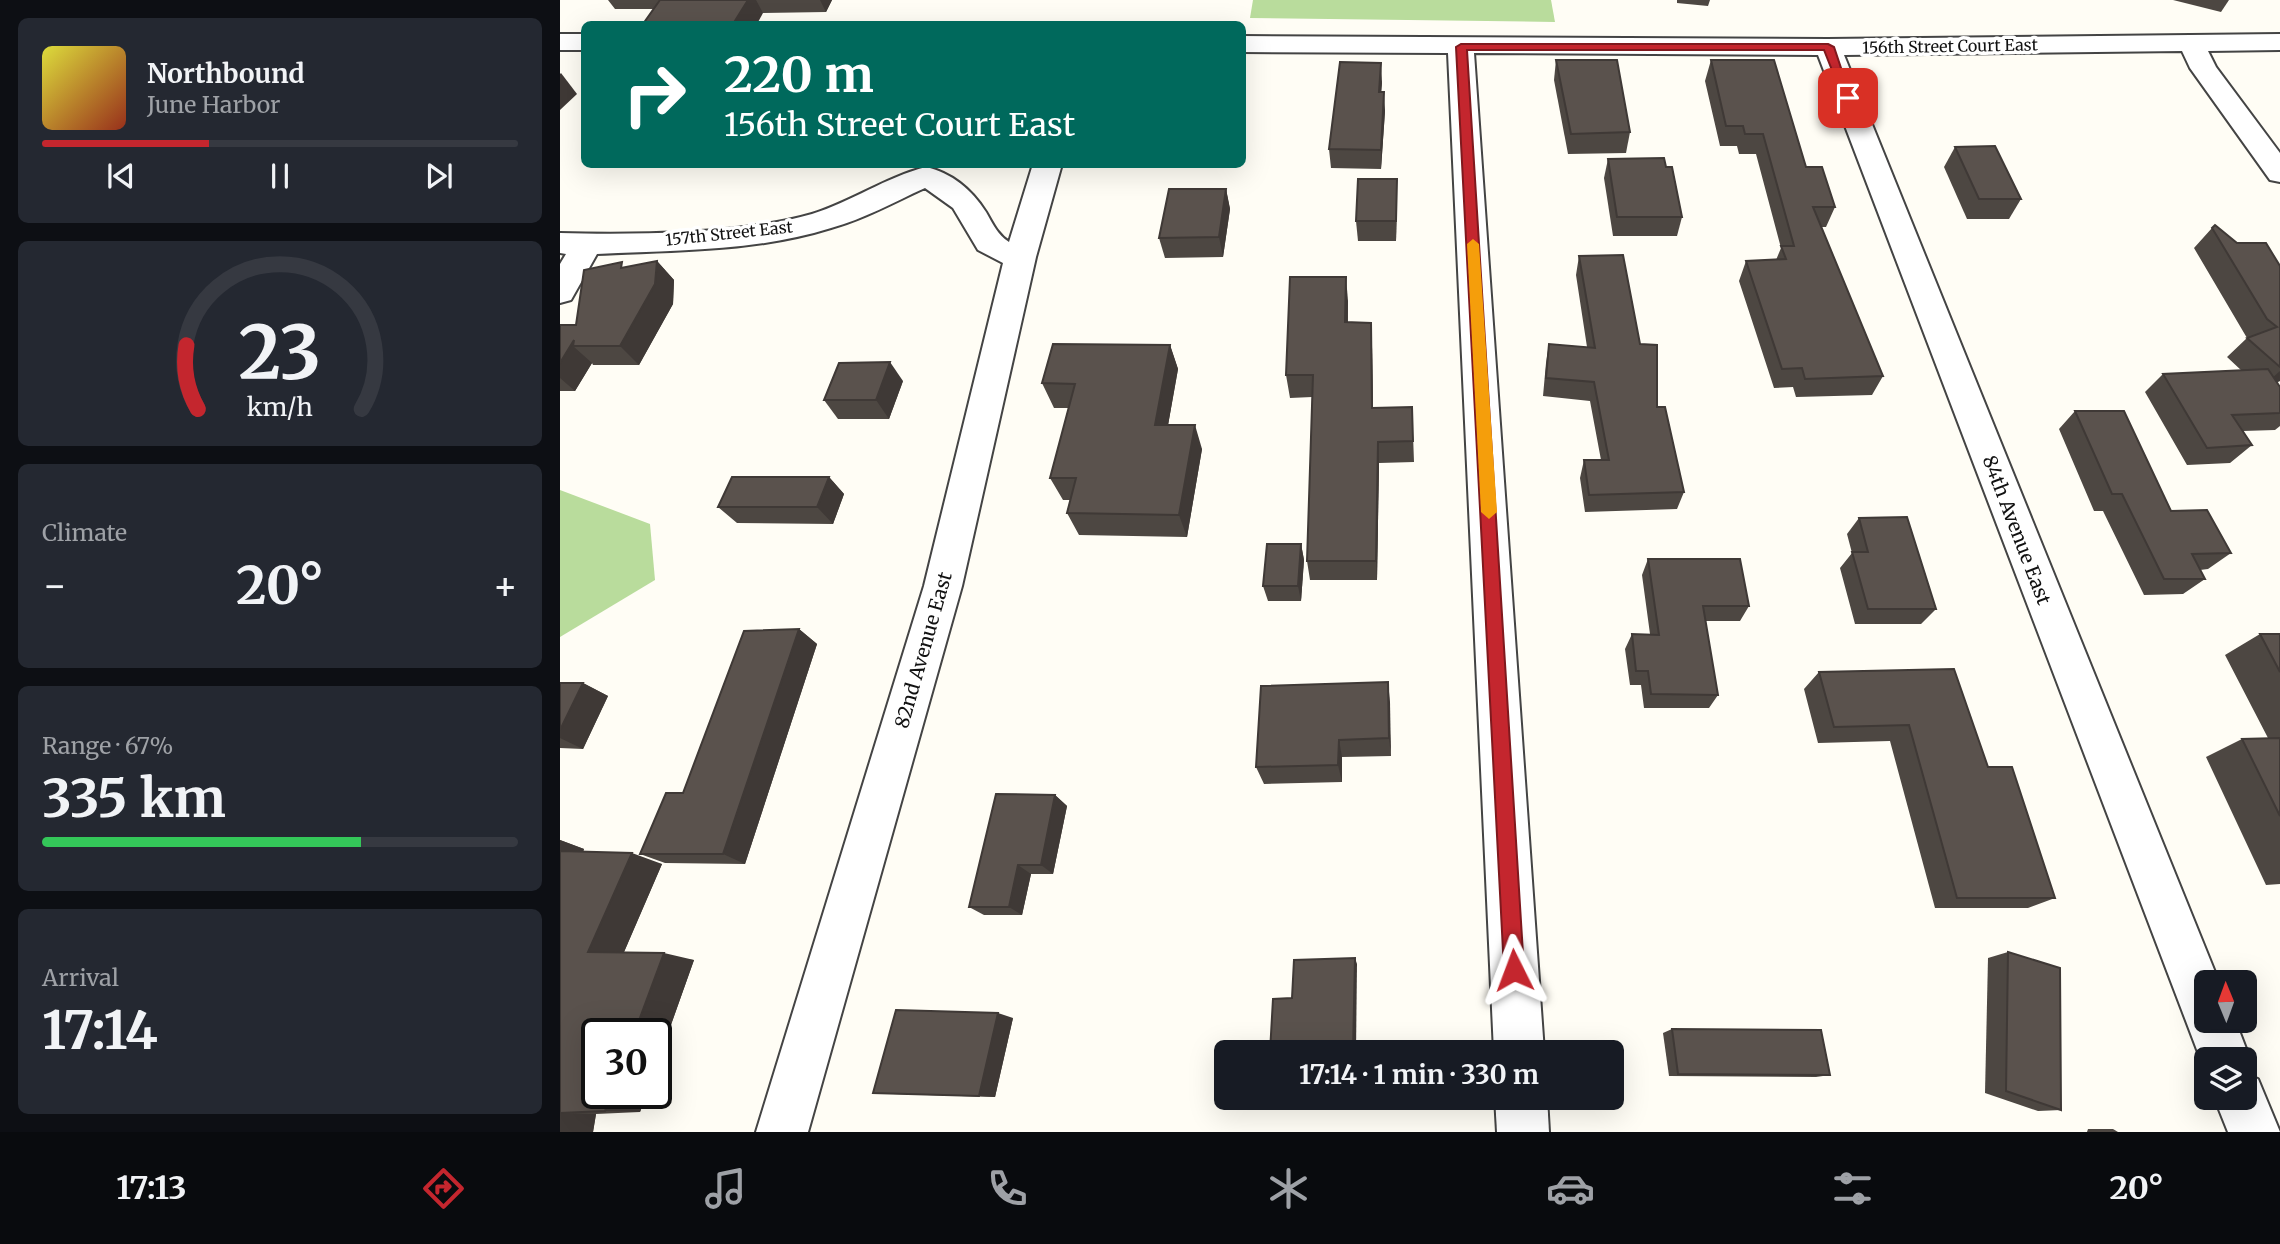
<!DOCTYPE html>
<meta charset="utf-8">
<style>
body{margin:0;font-family:Merriweather,serif;background:#242831;color:#f1f3f6;height:100vh;display:flex;flex-direction:column;font-size:26px;white-space:nowrap}
*{box-sizing:border-box;margin:0}
p{font-size:23px;color:#9ea1a6}
.icon{flex:none;width:38px;height:38px;fill:none;stroke:currentColor;stroke-width:2;stroke-linecap:round;stroke-linejoin:round}
.map{position:relative;flex:1;overflow:hidden}
.details{display:flex;flex-direction:column;gap:18px;padding:18px;background:#0d0f14;width:560px}
.details>*{flex:none}
.hud{position:absolute;left:21px;top:21px;width:665px;height:147px;border-radius:10px;box-shadow:0 7px 28px #0002;background:#00695c;color:#fff;overflow:hidden}
.needle{width:46px;rotate:359deg}
.fabs{position:absolute;left:1634px;top:970px;display:grid;gap:14px}
.fabs a{display:grid;place-items:center;width:63px;height:63px;border-radius:10px;background:#171b24;box-shadow:0 7px 28px #0002;font-size:35px}
.speed{position:absolute;left:21px;top:1018px;display:flex;gap:14px;font-size:35px;font-weight:700;text-align:center}
.speed>*{display:grid;place-content:center;width:91px;height:91px;border-radius:50%;background:#171b24;box-shadow:0 7px 28px #0002;line-height:1}
.speed .limit{border:4px solid #111;border-radius:10px;background:#fff;color:#111}
.pin{position:absolute;display:grid;place-items:center;width:60px;height:60px;color:#fff;margin:-30px;border-radius:14px;box-shadow:0 4px 10px #0006}
.me{position:absolute;width:77px;margin:-38px;rotate:357deg;stroke-linejoin:round;filter:drop-shadow(0 0 5px #0008)}
.turn{display:flex;align-items:center;gap:24px;height:147px;padding:0 28px;font-size:32px}
.turn .icon{width:91px;height:91px;stroke-width:2.5}
.turn b{display:block;font-size:49px;line-height:60px}
.big{font-size:52px;font-weight:700;line-height:1.1}
.details .widget{flex:1;display:flex;flex-direction:column;justify-content:center;gap:10px;min-width:0;padding:0 24px;border-radius:10px;background:#242831}
.details .dial{align-items:center;gap:0}
.dial svg{height:182px;overflow:visible;fill:none;stroke:#363941;stroke-width:7;stroke-linecap:round;text-anchor:middle}
.dial text{fill:#f1f3f6;stroke:none}
.song{display:flex;align-items:center;gap:21px}
.cover{width:84px;height:84px;border-radius:10px;background:linear-gradient(135deg,hsl(60 70% 55%),hsl(10 70% 35%))}
.played{height:7px;border-radius:4px;background:linear-gradient(90deg,#c4262e 35%,#363941 35%)}
.keys{display:flex;justify-content:space-around;direction:ltr}
.heat{display:flex;justify-content:space-between;align-items:center;font-size:38px;direction:ltr}
.charge{height:10px;border-radius:5px;background:linear-gradient(90deg,#34c759 67%,#363941 0)}
.trip{position:absolute;left:654px;top:1040px;width:410px;height:70px;border-radius:10px;background:#171b24;box-shadow:0 7px 28px #0002;font-weight:700;line-height:70px;text-align:center}
.menu{display:flex;height:112px;justify-content:space-around;align-items:center;background:#090b0e;color:#9ea1a6}
.menu .icon{width:49px;height:49px}
.menu .current{color:#c4262e}
.menu b{font-size:32px;color:#f1f3f6}
main{display:flex;flex:1;min-height:0}
.map>svg:first-child{display:block}
</style>
<main>
<section class="details">
<div class="widget">
<div class="song"><i class="cover"></i><div><b>Northbound</b><p>June Harbor</p></div></div>
<div class="played"></div>
<div class="keys"><svg class="icon" aria-label="previous" viewBox="0 0 24 24"><path d="M18 5L8 12l10 7zM5 5v14"/></svg><svg class="icon" aria-label="pause" viewBox="0 0 24 24"><path d="M8 5v14M16 5v14"/></svg><svg class="icon" aria-label="next" viewBox="0 0 24 24"><path d="M6 5l10 7-10 7zM19 5v14"/></svg></div>
</div>
<div class="widget dial"><svg viewBox="0 0 100 80">
<path d="M14 69A42 42 0 1 1 86 69"/>
<path d="M14 69A42 42 0 0 1 9 41" stroke="#c4262e"/>
<text x="50" y="56" font-size="32" font-weight="700">23</text>
<text x="50" y="72" font-size="11">km/h</text>
</svg></div>
<div class="widget"><p>Climate</p>
<div class="heat"><a>−</a><b class="big">20°</b><a>+</a></div>
</div>
<div class="widget"><p>Range · 67%</p><b class="big">335 km</b><div class="charge"></div></div>
<div class="widget"><p>Arrival</p><b class="big">17:14</b></div>
</section>
<div class="map">
<svg width="1720" height="1132" viewBox="0 0 1720 1132">
<rect width="100%" height="100%" fill="#fffdf5"/>
<!-- forest -->
<g fill="#b9dc9c">
<polygon points="693,0 991,0 995,22 690,18"/>
<polygon points="0,490 90,524 95,580 0,637"/>
</g>
<g fill="none" stroke-linecap="round" stroke-linejoin="round">
<!-- minor casing -->
<g stroke="#444" stroke-width="4">
<g id="minor">
<rect x="0" y="34" width="24" height="16"/>
<polygon points="1720,34 1720,50 1648,51 1656,67 1720,153 1720,182 1710,180 1630,68 1622,51 1284,55 1659,982 1647,982 1647,1020 1675,1020 1690,1059 1685,1071 1685,1059 1647,1059 1647,1076 1258,55 914,53 984,1052 934,1052 888,53 682,52 682,36 1268,39"/>
<path d="M 473,164 L 502,164 L 476,257 L 402,586 L 248,1132 L 196,1132 L 364,586 L 443,263 L 418,250 L 393,208 L 365,188 C 334,202 304,219 271,228 C 195,252 115,250 37,254 L 11,300 L 0,303 L 0,264 L 6,254 L 0,253 L 0,233 C 71,235 184,234 252,214 C 291,202 326,177 366,167 C 392,173 412,190 426,212 C 433,224 437,234 449,242 Z"/>
<polygon points="1685,1074 1698,1079 1720,1132 1668,1132 1654,1097 1685,1097"/>
<polygon points="935,1097 987,1097 989,1132 937,1132"/>
</g>
</g>
<!-- minor -->
<use href="#minor" fill="#fff" fill-rule="evenodd"/>
</g>
<!-- wall -->
<g fill="#4d4742">
<polygon points="48,0 272,0 266,12 203,13 94,9 55,9"/>
<polygon points="1117,0 1150,0 1148,6 1117,3"/>
<polygon points="1613,0 1669,0 1661,12"/>
<polygon points="996,60 1070,132 1066,153 1008,154 994,80"/>
<polygon points="1151,60 1246,167 1275,207 1266,227 1261,227 1323,376 1312,395 1236,397 1233,387 1214,388 1179,281 1186,261 1216,260 1221,248 1196,154 1179,154 1177,146 1160,146 1145,81"/>
<polygon points="822,82 821,92 825,111 821,169 771,168 769,149"/>
<polygon points="1395,147 1461,199 1449,219 1407,219 1384,167"/>
<polygon points="1048,159 1106,167 1122,217 1117,236 1053,236 1044,178"/>
<polygon points="666,189 670,209 663,257 605,258 599,238"/>
<polygon points="837,200 836,241 798,241 796,221"/>
<polygon points="1652,228 1677,243 1720,266 1720,381 1717,382 1720,387 1720,426 1715,430 1683,431 1692,445 1670,463 1627,465 1585,392 1603,374 1682,371 1667,357 1687,338 1634,248"/>
<polygon points="1019,256 1080,344 1097,407 1124,492 1117,509 1025,512 1020,478 1024,460 1041,460 1030,401 983,396 986,363 989,344 1027,347 1016,275"/>
<polygon points="97,261 114,280 113,304 79,365 33,365 32,363 15,391 0,391 0,325 16,325 67,267"/>
<polygon points="788,301 788,322 812,346 813,408 852,407 854,462 819,463 817,580 750,580 747,561 752,397 730,398 726,375"/>
<polygon points="610,345 618,369 608,425 642,449 627,537 519,535 507,513 510,500 503,500 490,478 509,408 494,408 482,383"/>
<polygon points="343,381 329,419 278,419 264,400"/>
<polygon points="1515,411 1611,511 1671,553 1648,569 1640,570 1645,579 1623,594 1584,595 1543,511 1534,511 1499,429"/>
<polygon points="269,477 284,494 273,524 177,523 158,507"/>
<polygon points="1299,518 1376,609 1361,624 1295,624 1280,568 1292,553 1287,534"/>
<polygon points="741,544 744,560 741,601 708,601 703,586"/>
<polygon points="1088,559 1189,606 1180,621 1145,621 1158,695 1149,708 1084,708 1081,685 1070,685 1065,649 1072,634 1090,634 1082,575"/>
<polygon points="239,629 257,644 185,864 105,863 80,854"/>
<polygon points="1700,634 1720,634 1720,884 1706,885 1646,757 1682,739 1708,738 1665,655"/>
<polygon points="1259,672 1428,767 1495,898 1468,908 1375,908 1330,741 1258,743 1244,689"/>
<polygon points="828,682 831,756 782,757 782,782 704,784 696,767"/>
<polygon points="0,683 23,683 48,696 23,749 0,748"/>
<polygon points="495,795 507,806 493,874 471,874 462,915 424,915 409,907"/>
<polygon points="0,840 24,849 23,852 102,864 64,952 134,960 80,1112 36,1114 33,1132 0,1132"/>
<polygon points="1448,952 1501,1110 1478,1111 1425,1093 1428,958"/>
<polygon points="453,1018 435,1097 333,1094 313,1093"/>
<polygon points="1112,1029 1270,1075 1256,1077 1109,1076 1103,1033"/>
<polygon points="1528,1129 1553,1129 1558,1132 1527,1132"/>
</g>
<!-- shaded-wall -->
<g fill="#3f3936">
<polygon points="188,0 196,0 203,13 197,24 173,24"/>
<polygon points="260,0 272,0 266,12"/>
<polygon points="821,63 822,82 820,111 819,92"/>
<polygon points="1,73 17,94 0,110 0,74"/>
<polygon points="824,92 825,111 821,169 821,150"/>
<polygon points="837,179 837,200 836,241 836,221"/>
<polygon points="666,189 670,209 663,257 659,237"/>
<polygon points="97,261 114,280 113,304 79,365 60,346"/>
<polygon points="786,277 788,301 787,345 785,322"/>
<polygon points="811,323 812,346 813,429 812,408"/>
<polygon points="14,340 13,346 32,363 15,391 0,378 0,363"/>
<polygon points="610,345 618,369 604,448 595,425"/>
<polygon points="330,362 343,381 329,419 316,400"/>
<polygon points="1720,371 1720,381 1701,388"/>
<polygon points="635,425 642,449 627,537 619,515"/>
<polygon points="818,442 819,463 817,580 816,561"/>
<polygon points="269,477 284,494 273,524 257,507"/>
<polygon points="741,544 744,560 741,601 738,586"/>
<polygon points="239,629 257,644 185,864 163,854"/>
<polygon points="828,682 830,702 831,756 829,738"/>
<polygon points="23,683 48,696 23,749 0,738 0,730"/>
<polygon points="779,740 782,757 782,782 778,765"/>
<polygon points="495,795 507,806 493,874 481,865"/>
<polygon points="0,840 24,849 19,862 0,855"/>
<polygon points="72,853 102,864 61,959 28,952"/>
<polygon points="458,865 471,874 462,915 449,907"/>
<polygon points="104,953 134,960 96,1067 96,1034 74,1034"/>
<polygon points="795,958 797,964 796,1052 793,1052"/>
<polygon points="438,1013 453,1018 435,1097 419,1096"/>
<polygon points="52,1094 87,1094 80,1112 45,1111"/>
<polygon points="0,1113 36,1114 33,1132 0,1132"/>
</g>
<!-- building -->
<g fill="#5a524d" stroke="#3f3936" stroke-width="2">
<polygon points="100,0 188,0 173,24 83,24"/>
<polygon points="996,60 1057,60 1070,132 1011,134"/>
<polygon points="1151,60 1214,60 1246,167 1262,167 1275,207 1253,207 1323,376 1245,379 1242,368 1222,369 1186,261 1226,259 1221,246 1234,246 1203,134 1185,134 1183,126 1166,126"/>
<polygon points="780,62 821,63 819,92 824,92 821,150 769,149"/>
<polygon points="1435,146 1461,199 1419,199 1395,147"/>
<polygon points="1104,158 1106,167 1112,167 1122,217 1057,217 1048,159"/>
<polygon points="798,179 837,179 836,221 796,221"/>
<polygon points="609,189 666,189 659,237 599,238"/>
<polygon points="1655,225 1677,243 1706,243 1720,266 1720,367 1687,338 1717,327 1707,319 1652,228"/>
<polygon points="1063,255 1080,344 1097,345 1097,407 1105,407 1124,492 1029,495 1024,460 1049,460 1034,382 986,378 989,344 1035,348 1019,256"/>
<polygon points="97,261 95,284 60,346 13,346 14,340 0,363 0,325 16,325 24,270 62,262 61,268"/>
<polygon points="730,277 786,277 785,322 811,323 812,408 852,407 853,441 818,442 816,561 747,561 753,375 726,375"/>
<polygon points="493,344 610,345 595,425 635,425 619,515 507,513 516,478 490,478 515,384 482,383"/>
<polygon points="330,362 316,400 264,400 279,363"/>
<polygon points="1708,369 1720,387 1720,413 1672,415 1692,445 1647,448 1603,374"/>
<polygon points="1515,411 1564,411 1611,511 1647,510 1671,553 1632,554 1645,579 1604,579 1562,494 1552,494"/>
<polygon points="172,477 269,477 257,507 158,507"/>
<polygon points="1347,517 1376,609 1308,609 1292,552 1308,552 1299,518"/>
<polygon points="707,544 741,544 738,586 703,586"/>
<polygon points="1088,559 1180,559 1189,606 1143,606 1158,695 1091,694 1088,671 1076,671 1072,634 1099,635"/>
<polygon points="239,629 163,854 80,854 106,793 123,793 184,631"/>
<polygon points="1700,634 1720,634 1720,672"/>
<polygon points="1394,669 1428,767 1452,767 1495,898 1397,898 1349,725 1274,727 1259,672"/>
<polygon points="828,682 829,738 779,740 778,765 696,767 701,686"/>
<polygon points="0,683 23,683 0,730"/>
<polygon points="1720,738 1720,816 1682,739"/>
<polygon points="436,794 495,795 481,865 458,865 449,907 409,907"/>
<polygon points="0,851 72,853 28,952 104,953 74,1034 37,1034 37,1094 52,1094 45,1111 0,1113"/>
<polygon points="1448,952 1500,968 1501,1110 1446,1091"/>
<polygon points="795,958 793,1052 710,1052 713,999 732,998 734,960"/>
<polygon points="336,1010 438,1013 419,1096 313,1093"/>
<polygon points="1112,1029 1261,1030 1270,1075 1118,1074"/>
</g>
<!-- route -->
<polygon fill="#c4262e" stroke="#7f191e" stroke-width="2" points="1268,44 1274,47 1292,101 1283,98 1264,50 907,50 964,970 961,977 954,980 947,977 944,970 896,47 901,44"/>
<!-- slow -->
<polygon fill="#f59e0b" points="913,239 919,244 937,512 929,519 921,512 907,244"/>
<g text-anchor="middle" dominant-baseline="central" stroke-width="7" stroke-linejoin="round" paint-order="stroke">
<!-- far-street labels -->
<g font-size="16" fill="#111" stroke="#fff">
<text transform="translate(1390 46) rotate(-1)">156th Street Court East</text>
<text transform="translate(169 233) rotate(-6)">157th Street East</text>
</g>
<!-- street labels -->
<g font-size="19" fill="#111" stroke="#fff">
<text transform="translate(1457 530) rotate(69)">84th Avenue East</text>
<text transform="translate(363 650) rotate(-74)">82nd Avenue East</text>
</g>
</g>
</svg>
<div class="fabs">
<a><svg class="needle" viewBox="-14 -14 28 28"><path d="M0-13l5 13h-10z" fill="#e53935"/><path d="M0 13l5-13h-10z" fill="#9ea1a6"/></svg></a>
<a><svg class="icon" aria-label="layers" viewBox="0 0 24 24"><path d="M12 4l9 5-9 5-9-5zM3 14l9 5 9-5"/></svg></a>
</div>
<div class="speed"><div class="limit">30</div></div>
<div class="pin" style="left:1288px;top:98px;background:#d93025"><svg class="icon" aria-label="arrive" viewBox="0 0 24 24"><path d="M6 21V4h12l-3 4 3 4H6"/></svg></div>
<svg class="me" style="left:954px;top:970px" viewBox="-20 -20 40 40"><path d="M0-17L14 15 0 8-14 15z" fill="#c4262e" stroke="#fff" stroke-width="4"/></svg>
<div class="trip">17:14 · 1 min · 330 m</div>
<div class="hud">
<div class="turn"><svg class="icon" aria-label="right" viewBox="0 0 24 24"><path d="M7 20v-9h11M14 6l5 5-5 5"/></svg><div><b>220 m</b>156th Street Court East</div></div>
</div>
</div>
</main>
<nav class="menu">
<b>17:13</b>
<svg class="icon current" aria-label="directions" viewBox="0 0 24 24"><path d="M12 3l9 9-9 9-9-9zM9 14v-3h6M13 9l2 2-2 2"/></svg>
<svg class="icon" aria-label="music" viewBox="0 0 24 24"><path d="M9 18V5l10-2v13"/><circle cx="6" cy="18" r="3"/><circle cx="16" cy="16" r="3"/></svg>
<svg class="icon" aria-label="phone" viewBox="0 0 24 24"><path d="M5 4h4l2 5-3 2q2 4 5 5l2-3 5 2v4C11 20 4 13 5 4z"/></svg>
<svg class="icon" aria-label="climate" viewBox="0 0 24 24"><path d="M12 3v18M4 7l16 10M4 17L20 7"/></svg>
<svg class="icon" aria-label="car" viewBox="0 0 24 24"><path d="M5 17H2v-5l4-1 3-4h7l3 4 3 1v5h-3M9 17h6M6 11h13"/><circle cx="7" cy="17" r="2"/><circle cx="17" cy="17" r="2"/></svg>
<svg class="icon" aria-label="filters" viewBox="0 0 24 24"><path d="M4 7h16M4 17h16"/><circle cx="9" cy="7" r="2"/><circle cx="15" cy="17" r="2"/></svg>
<b>20°</b>
</nav>
